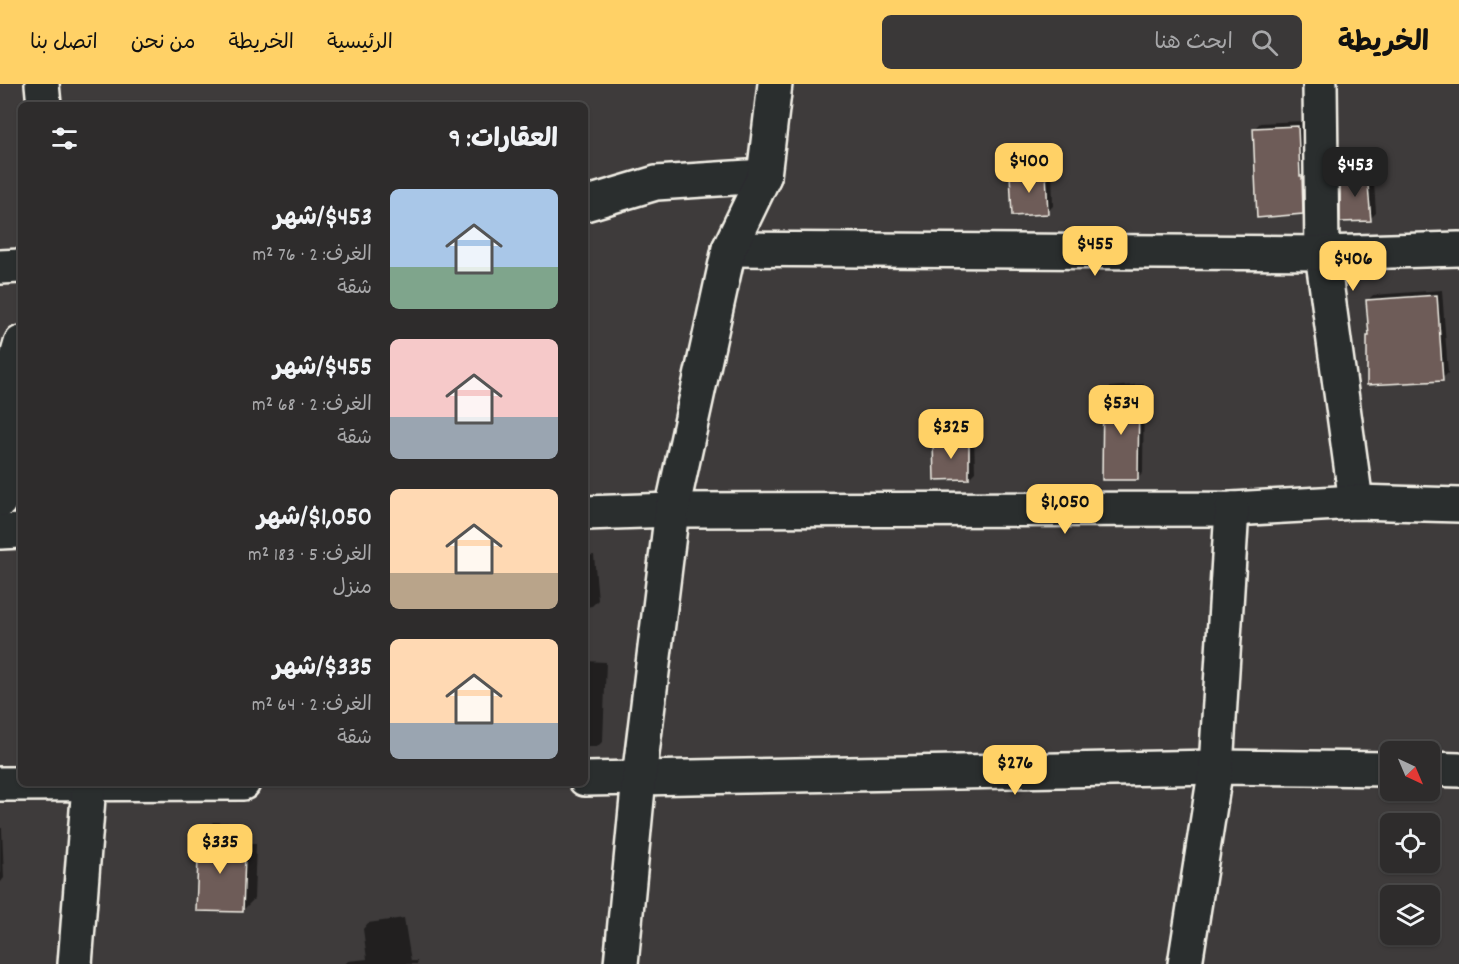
<!DOCTYPE html>
<html lang="ar">
<head>
<meta charset="utf-8">
<style>
  body { margin:0; font-family:Dekko,"Playpen Sans Arabic",sans-serif; background:#3a3838; color:#f1f3f6; direction:rtl; height:100vh; display:flex; flex-direction:column; font-size:22px; white-space:nowrap }
  * { box-sizing:border-box; margin:0 }
  p { font-size:20px; color:#a7a7a9 }
  .icon { flex:none; width:33px; height:33px; fill:none; stroke:currentColor; stroke-width:2; stroke-linecap:round; stroke-linejoin:round }
  .map { position:relative; flex:1; overflow:hidden; direction:ltr }
  .panel { position:absolute; left:18px; top:18px; width:570px; height:684px; display:flex; flex-direction:column; background:#2e2c2c; border-radius:9px; box-shadow:0 2px 4px #0004,0 0 0 2px #494848; direction:rtl }
  .panel>* { flex:none }
  .needle { width:39px; rotate:136deg }
  .tools { position:absolute; left:1380px; top:657px; display:grid; gap:12px }
  .tools a { display:grid; place-items:center; width:60px; height:60px; border-radius:9px; background:#2e2c2c; box-shadow:0 2px 4px #0004,0 0 0 2px #494848; font-size:30px }
  .price { position:absolute; translate:-50% -51px; padding:0 14px; border-radius:12px; background:#ffd166; color:#111; font-size:20px; line-height:39px; filter:drop-shadow(0 2px 3px #0008) }
  .price::after { content:''; position:absolute; left:50%; top:36px; width:18px; height:14px; margin-left:-9px; background:inherit; clip-path:polygon(0 0,100% 0,50% 100%) }
  .price.active { background:#222; color:#fff }
  ul { padding:0; list-style:none }
  li { display:flex; align-items:center; gap:18px; height:150px; padding:0 30px }
  li span { display:grid; place-items:center; flex:none; width:168px; height:120px; border-radius:9px; color:#555 }
  li>.icon { margin-inline-start:auto }
  span .icon { width:72px; height:72px; fill:#fffc; stroke-width:1 }
  li b { font-size:26px }
  h2 { display:flex; justify-content:space-between; align-items:center; height:72px; padding:0 30px; font-size:26px }
  header { display:flex; align-items:center; gap:36px; box-sizing:border-box; height:84px; padding:0 30px; background:#ffd166; color:#111 }
  header strong { font-size:28px }
  nav { display:flex; gap:33px; margin-inline-start:auto; font-size:21px }
  .search { width:420px; height:54px; background:#3a3838; display:flex; align-items:center; gap:15px; box-sizing:border-box; padding:0 21px; border-radius:9px; color:#a7a7a9; font-size:22px }
  .map>svg:first-child { display:block }
  .shadow { fill:#0007 }
  .building { fill:#6e5b58; stroke:#f4f1e8; stroke-width:1.5 }
  .lines { fill:none; stroke-linecap:round; stroke-linejoin:round }
  .minor-casing { stroke:#f4f1e8; stroke-width:38 }
  .tertiary-casing { stroke:#f4f1e8; stroke-width:38 }
  .minor { stroke:#2a2d2e; stroke-width:33 }
  .tertiary { stroke:#2a2d2e; stroke-width:33 }
</style>
</head>
<body>
<header>
<strong>الخريطة</strong>
<div class="search"><svg class="icon" aria-label="search" viewBox="0 0 24 24"><circle cx="10" cy="10" r="6"/><path d="M15 15l6 6"/></svg>ابحث هنا</div>
<nav><a>الرئيسية</a><a>الخريطة</a><a>من نحن</a><a>اتصل بنا</a></nav>
</header>
<div class="map">
<svg width="1459" height="880" viewBox="0 0 1459 880">
  <rect width="100%" height="100%" fill="#3e3b3b"/>
  <filter id="ink" filterUnits="userSpaceOnUse"><feTurbulence type="fractalNoise" baseFrequency=".0167" numOctaves="2"/><feDisplacementMap in="SourceGraphic" scale="12" xChannelSelector="R" yChannelSelector="G"/><feConvolveMatrix kernelMatrix="1 2 1 2 8 2 1 2 1" color-interpolation-filters="sRGB"/></filter>
  <g filter="url(#ink)">
    <g class="shadow">
      <path d="M1303 37 1308 123 1302 129 1254 45 1260 39Z"/>
      <path d="M1052 83 1053 122 1047 128 1012 91 1017 85Z"/>
      <path d="M1373 84 1376 129 1370 135 1341 91 1347 85Z"/>
      <path d="M1442 206 1448 289 1442 295 1371 251 1367 217 1373 211Z"/>
      <path d="M1144 300 1143 389 1137 395 1104 309 1110 303Z"/>
      <path d="M941 351H974L975 388 969 394 935 357Z"/>
      <path d="M594 471 598 516 592 522 585 523V472Z"/>
      <path d="M585 577 606 578 603 657 597 663H585Z"/>
      <path d="M213 738 245 739 244 759H256L254 815 242 827 201 750Z"/>
      <path d="M0 744H2L4 794 0 799Z"/>
      <path d="M404 834 411 877H417L418 880H345L348 877 367 875 363 845 368 839Z"/>
    </g>
    <g class="building">
      <path d="M1298 42 1300 92H1302L1303 130 1257 134 1253 44Z"/>
      <path d="M1046 88 1048 130 1012 132 1010 90Z"/>
      <path d="M1367 89 1371 137 1340 138V91Z"/>
      <path d="M1437 211 1443 297 1367 301V252H1369L1366 216Z"/>
      <path d="M1139 306 1138 396H1102L1103 309Z"/>
      <path d="M969 356V395L934 396 933 357Z"/>
      <path d="M199 749 234 751 232 770 245 771 243 828 196 827Z"/>
    </g>
    <g class="lines">
      <g class="minor-casing">
        <g id="minor">
          <path d="M42 0 44 21"/>
          <path d="M1320 0 1322 169 1356 418"/>
          <path d="M585 120 656 99 764 92"/>
          <path d="M729 165 1322 169 1459 165"/>
          <path d="M0 183 21 182"/>
          <path d="M0 417 6 363V312L21 259"/>
          <path d="M585 429 672 426 1232 425 1356 418 1459 421"/>
          <path d="M0 448 21 447"/>
          <path d="M1430 685 1459 686"/>
          <path d="M585 695 1216 683 1390 685"/>
          <path d="M0 700 243 699"/>
          <path d="M75 880 89 701"/>
          <path d="M1185 880 1216 683 1232 425"/>
        </g>
      </g>
      <g class="tertiary-casing">
        <path id="tertiary" d="M621 880 639 694 672 426 729 165 764 92 775 0"/>
      </g>
      <use href="#minor" class="minor"/>
      <use href="#tertiary" class="tertiary"/>
    </g>
  </g>
</svg>
<div class="tools">
<a><svg class="needle" viewBox="-14 -14 28 28"><path d="M0-13l5 13h-10z" fill="#e53935"/><path d="M0 13l5-13h-10z" fill="#a7a7a9"/></svg></a>
<a><svg class="icon" aria-label="locate" viewBox="0 0 24 24"><circle cx="12" cy="12" r="6"/><path d="M12 2v4M12 18v4M2 12h4M18 12h4"/></svg></a>
<a><svg class="icon" aria-label="layers" viewBox="0 0 24 24"><path d="M12 4l9 5-9 5-9-5zM3 14l9 5 9-5"/></svg></a>
</div>
<b class="price" style="left:1029px;top:110px">$400</b>
<b class="price active" style="left:1355px;top:114px">$453</b>
<b class="price" style="left:1095px;top:193px">$455</b>
<b class="price" style="left:1353px;top:208px">$406</b>
<b class="price" style="left:1121px;top:352px">$534</b>
<b class="price" style="left:951px;top:376px">$325</b>
<b class="price" style="left:1065px;top:451px">$1,050</b>
<b class="price" style="left:1015px;top:712px">$276</b>
<b class="price" style="left:220px;top:791px">$335</b>
<section class="panel">
<h2>العقارات: 9<svg class="icon" aria-label="filters" viewBox="0 0 24 24"><path d="M4 7h16M4 17h16"/><circle cx="9" cy="7" r="2"/><circle cx="15" cy="17" r="2"/></svg></h2>
<ul>
<li><span style="background:linear-gradient(#a9c7e8 65%,#7fa58c 0)"><svg class="icon" aria-label="home" viewBox="0 0 24 24"><path d="M3 11l9-7 9 7M6 9v11h12V9"/></svg></span><div><b>$453/شهر</b><p>الغرف: 2 · 76 m²</p><p>شقة</p></div></li>
<li><span style="background:linear-gradient(#f6c9c9 65%,#9aa5b1 0)"><svg class="icon" aria-label="home" viewBox="0 0 24 24"><path d="M3 11l9-7 9 7M6 9v11h12V9"/></svg></span><div><b>$455/شهر</b><p>الغرف: 2 · 68 m²</p><p>شقة</p></div></li>
<li><span style="background:linear-gradient(#ffd9b3 70%,#b9a48a 0)"><svg class="icon" aria-label="home" viewBox="0 0 24 24"><path d="M3 11l9-7 9 7M6 9v11h12V9"/></svg></span><div><b>$1,050/شهر</b><p>الغرف: 5 · 183 m²</p><p>منزل</p></div></li>
<li><span style="background:linear-gradient(#ffd9b3 70%,#9aa5b1 0)"><svg class="icon" aria-label="home" viewBox="0 0 24 24"><path d="M3 11l9-7 9 7M6 9v11h12V9"/></svg></span><div><b>$335/شهر</b><p>الغرف: 2 · 64 m²</p><p>شقة</p></div></li>
</ul>
</section>
</div>
</body>
</html>
